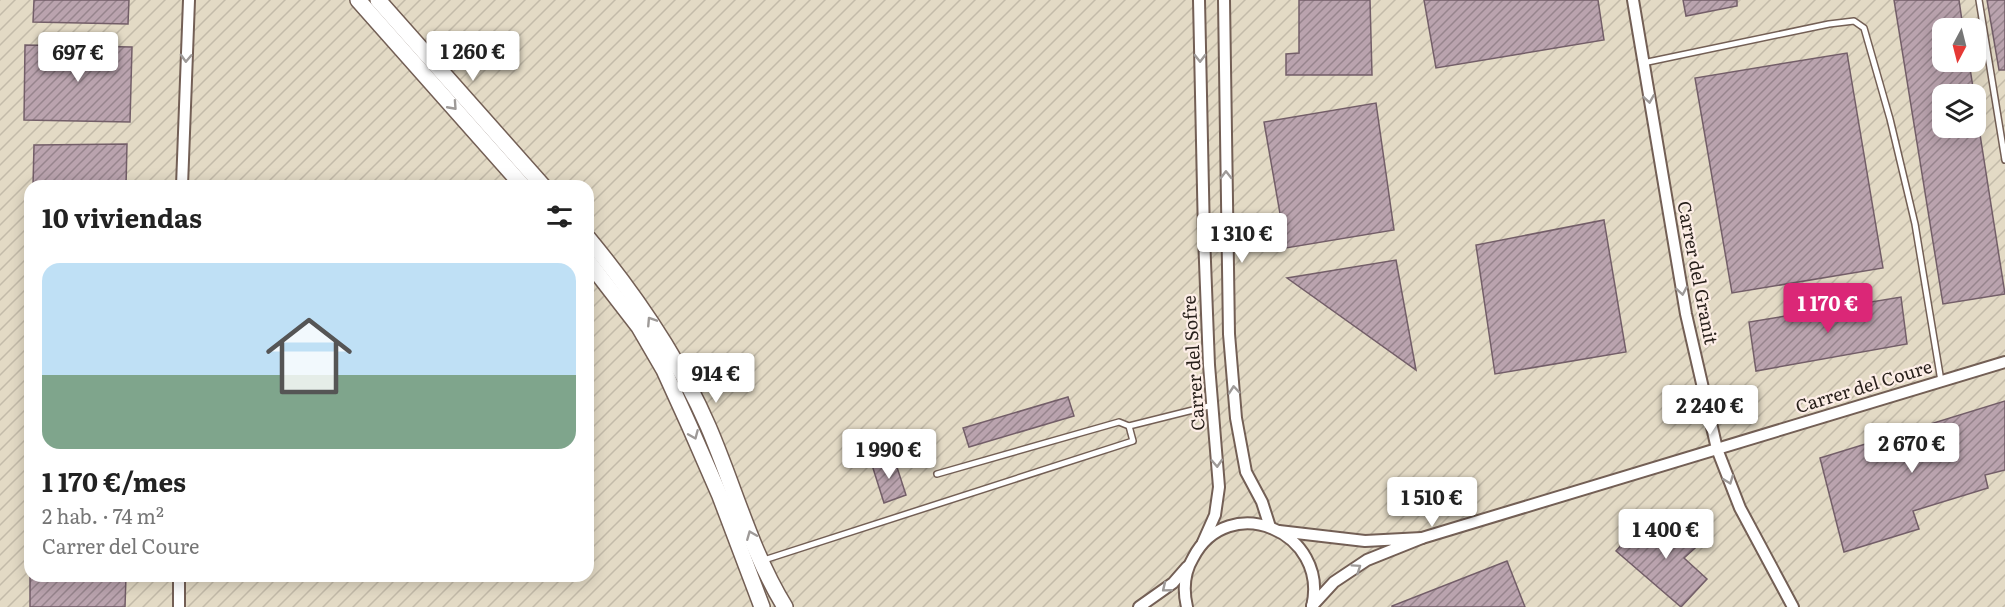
<!DOCTYPE html>
<html lang="es">
<head>
<meta charset="utf-8">
<style>
  body { margin:0; font-family:Literata,serif; background:#f2f2f2; color:#222; height:100vh; display:flex; flex-direction:column; font-size:22px; white-space:nowrap }
  * { box-sizing:border-box; margin:0 }
  p { font-size:20px; color:#767676 }
  .icon { flex:none; width:33px; height:33px; fill:none; stroke:currentColor; stroke-width:2; stroke-linecap:round; stroke-linejoin:round }
  .map { position:relative; flex:1; overflow:hidden }
  .sheet { position:absolute; left:24px; top:180px; width:570px; height:402px; display:flex; flex-direction:column; background:#fff; border-radius:18px; box-shadow:0 3px 15px #0003 }
  .sheet>* { flex:none }
  .needle { width:39px; rotate:187deg }
  .fabs { position:absolute; left:1932px; top:18px; display:grid; gap:12px }
  .fabs a { display:grid; place-items:center; width:54px; height:54px; border-radius:12px; background:#fff; box-shadow:0 3px 15px #0003; font-size:30px }
  .price { position:absolute; translate:-50% -51px; padding:0 14px; border-radius:6px; background:#fff; color:#222; font-size:20px; line-height:39px; filter:drop-shadow(0 2px 3px #0008) }
  .price::after { content:''; position:absolute; left:50%; top:36px; width:18px; height:14px; margin-left:-9px; background:inherit; clip-path:polygon(0 0,100% 0,50% 100%) }
  .price.current { background:#db2777; color:#fff }
  ul { padding:0; list-style:none }
  li { display:grid; align-content:center; gap:12px; height:318px; padding:0 18px }
  li span { display:grid; place-items:center; height:186px; border-radius:18px; color:#555 }
  li>.icon { margin-inline-start:auto }
  span .icon { width:108px; height:108px; fill:#fffc; stroke-width:1 }
  li b { font-size:26px }
  h2 { display:flex; justify-content:space-between; align-items:center; height:72px; padding:0 18px; font-size:26px }
  .map>svg:first-child { display:block }
  .industrial { fill:url(#industrial-furrows); fill-rule:evenodd }
  .building { fill:url(#building-hatch); stroke:#735e68; stroke-width:1.5 }
  .lines { fill:none; stroke-linecap:round; stroke-linejoin:round }
  .service-casing { stroke:#735f55; stroke-width:8 }
  .minor-casing { stroke:#735f55; stroke-width:14 }
  .secondary-casing { stroke:#735f55; stroke-width:18 }
  .service { stroke:#fff; stroke-width:5 }
  .minor { stroke:#fff; stroke-width:10 }
  .secondary { stroke:#fff; stroke-width:15 }
  .oneway { stroke:#9e9a98 }
  .labels { text-anchor:middle; stroke-width:4.5; stroke-linejoin:round; paint-order:stroke }
  .street-label { font-size:18px; fill:#271f1a; stroke:#fdeee7 }
</style>
</head>
<body>
<div class="map">
<svg width="2005" height="607" viewBox="0 0 2005 607">
  <defs>
    <pattern id="industrial-furrows" width="10" height="10" patternUnits="userSpaceOnUse" patternTransform="scale(1.5)"><rect width="10" height="10" fill="#e3dac5"/><path d="M-1 1l2-2M0 10L10 0M9 11l2-2" fill="none" stroke="#c3bba9"/></pattern>
    <pattern id="building-hatch" width="6" height="6" patternUnits="userSpaceOnUse" patternTransform="scale(1.5)"><rect width="6" height="6" fill="#baa3ae"/><path d="M-1 1l2-2M0 6l6-6M5 7l2-2" fill="none" stroke="#97848d"/></pattern>
  </defs>
  <rect width="100%" height="100%" fill="#f6dfd2"/>
  <path class="industrial" d="M0 0H2005V607H0ZM1942 28H1976V62H1942ZM1942 94H1976V128H1942ZM30 186H588V576H30Z"/>
  <g class="building">
    <path d="M34 0H129L128 24 33 22Z"/>
    <path d="M1299 0H1370L1372 75H1286V54L1299 53Z"/>
    <path d="M1424 0H1598L1604 40 1436 68Z"/>
    <path d="M1683 0H1737V6L1686 16Z"/>
    <path d="M1894 0H1959L1963 28H1942V62H1969L1974 94H1942V128H1979L2005 294 1943 304Z"/>
    <path d="M1987 0H2005V70H1999Z"/>
    <path d="M25 45 132 47 130 122 24 120Z"/>
    <path d="M1847 53 1883 268 1732 293 1695 78Z"/>
    <path d="M1376 103 1394 230 1286 248 1264 122Z"/>
    <path d="M127 144 126 186H33L34 145Z"/>
    <path d="M1604 220 1626 352 1495 374 1476 245Z"/>
    <path d="M1396 260 1416 370 1287 278Z"/>
    <path d="M1901 297 1907 344 1756 371 1749 322Z"/>
    <path d="M1068 397 1074 416 969 447 963 428Z"/>
    <path d="M2005 401V470L1985 475 1988 488 1913 511 1919 529 1844 552 1820 458Z"/>
    <path d="M894 458 906 495 884 503 872 465Z"/>
    <path d="M1686 521 1704 540 1684 558 1707 579 1681 607 1616 551 1642 522 1664 541Z"/>
    <path d="M1507 561 1525 607H1392V606Z"/>
    <path d="M30 576H126L125 607H30Z"/>
  </g>
  <g class="lines">
    <g class="service-casing">
      <g id="service">
        <path d="M1979 0 2005 160"/>
        <path d="M1643 63 1829 24 1854 21 1864 28 1890 119 1915 224 1941 381"/>
        <path d="M937 474 1119 422 1129 426 1213 405"/>
        <path d="M764 560 1133 441 1129 426"/>
      </g>
    </g>
    <g class="minor-casing">
      <g id="minor">
        <path d="M1199 0 1204 236 1209 365 1219 487 1215 515 1203 542"/>
        <path d="M1224 0 1229 334 1236 418 1246 472 1262 502 1270 527"/>
        <path d="M1633 0 1686 314 1717 449 1740 508 1793 607"/>
        <path d="M182 186 189 0"/>
        <path d="M1279 531 1365 541 1422 538 1367 560 1334 582 1312 606"/>
        <path d="M1422 538 2005 362"/>
        <path d="M179 607V576"/>
        <path d="M1139 607 1173 583 1187 567"/>
        <path d="M1187 607C1183 590 1184 573 1193 558 1228 490 1330 531 1312 607"/>
      </g>
    </g>
    <g class="secondary-casing">
      <g id="secondary">
        <path d="M358 0 523 186"/>
        <path d="M378 0 543 186"/>
        <path d="M588 238C636 296 678 357 708 426 734 486 751 552 785 607"/>
        <path d="M588 261 639 327 664 370 689 425 720 496 762 607"/>
      </g>
    </g>
    <use href="#service" class="service"/>
    <use href="#minor" class="minor"/>
    <use href="#secondary" class="secondary"/>
  </g>
  <defs><path id="oneway-chevron" d="M-2-3.5L2.5 0L-2 3.5" fill="none" stroke-width="1.6" stroke-linecap="round" stroke-linejoin="round" transform="scale(1.5)"/></defs>
  <g class="oneway">
    <use href="#oneway-chevron" transform="translate(186 58) rotate(92)"/>
    <use href="#oneway-chevron" transform="translate(1200 58) rotate(89)"/>
    <use href="#oneway-chevron" transform="translate(1649 99) rotate(81)"/>
    <use href="#oneway-chevron" transform="translate(453 106) rotate(48)"/>
    <use href="#oneway-chevron" transform="translate(1226 175) rotate(-91)"/>
    <use href="#oneway-chevron" transform="translate(1682 291) rotate(80)"/>
    <use href="#oneway-chevron" transform="translate(651 321) rotate(-123)"/>
    <use href="#oneway-chevron" transform="translate(1234 390) rotate(-95)"/>
    <use href="#oneway-chevron" transform="translate(694 435) rotate(67)"/>
    <use href="#oneway-chevron" transform="translate(1217 463) rotate(87)"/>
    <use href="#oneway-chevron" transform="translate(1729 480) rotate(69)"/>
    <use href="#oneway-chevron" transform="translate(751 535) rotate(-112)"/>
    <use href="#oneway-chevron" transform="translate(1357 568) rotate(-34)"/>
    <use href="#oneway-chevron" transform="translate(1166 588) rotate(141)"/>
  </g>
  <g class="labels">
    <g class="street-label">
      <text transform="translate(1697 273) rotate(79)" y="6">Carrer del Granit</text>
      <text transform="translate(1194 363) rotate(-94)" y="6">Carrer del Sofre</text>
      <text transform="translate(1864 387) rotate(-17)" y="6">Carrer del Coure</text>
    </g>
  </g>
</svg>
<div class="fabs">
<a><svg class="needle" viewBox="-14 -14 28 28"><path d="M0-13l5 13h-10z" fill="#e53935"/><path d="M0 13l5-13h-10z" fill="#767676"/></svg></a>
<a><svg class="icon" aria-label="layers" viewBox="0 0 24 24"><path d="M12 4l9 5-9 5-9-5zM3 14l9 5 9-5"/></svg></a>
</div>
<b class="price" style="left:473px;top:82px">1 260 €</b>
<b class="price" style="left:78px;top:83px">697 €</b>
<b class="price" style="left:1242px;top:264px">1 310 €</b>
<b class="price current" style="left:1828px;top:334px">1 170 €</b>
<b class="price" style="left:716px;top:404px">914 €</b>
<b class="price" style="left:1710px;top:436px">2 240 €</b>
<b class="price" style="left:1912px;top:474px">2 670 €</b>
<b class="price" style="left:889px;top:480px">1 990 €</b>
<b class="price" style="left:1432px;top:528px">1 510 €</b>
<b class="price" style="left:1666px;top:560px">1 400 €</b>
<section class="sheet">
<h2>10 viviendas<svg class="icon" aria-label="filters" viewBox="0 0 24 24"><path d="M4 7h16M4 17h16"/><circle cx="9" cy="7" r="2"/><circle cx="15" cy="17" r="2"/></svg></h2>
<ul>
<li><span style="background:linear-gradient(#bfe0f5 60%,#7fa58c 0)"><svg class="icon" aria-label="home" viewBox="0 0 24 24"><path d="M3 11l9-7 9 7M6 9v11h12V9"/></svg></span><div><b>1 170 €/mes</b><p>2 hab. · 74 m²</p><p>Carrer del Coure</p></div></li>
</ul>
</section>
</div>
</body>
</html>
